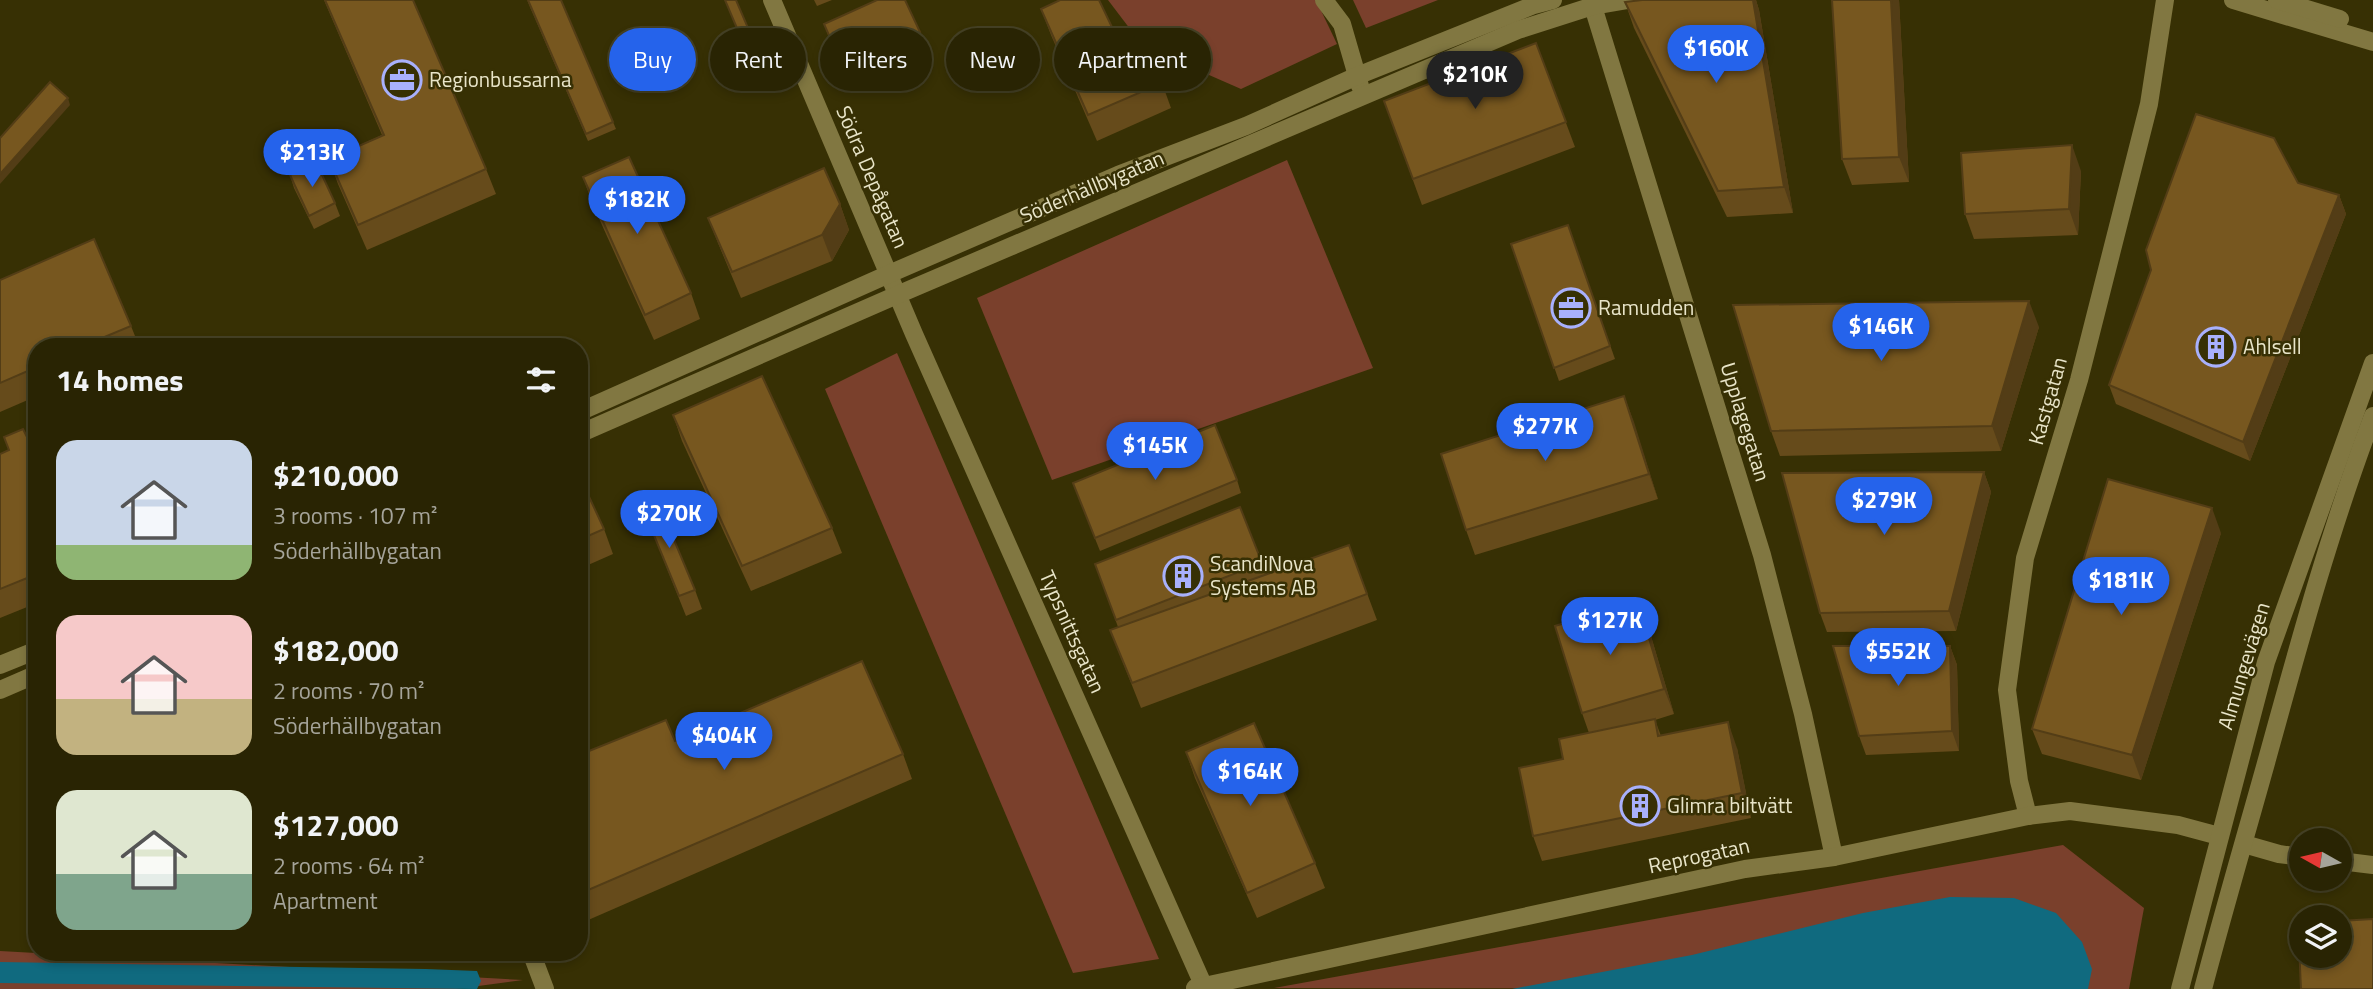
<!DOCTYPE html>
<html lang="en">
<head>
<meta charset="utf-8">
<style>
  body { margin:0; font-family:"Titillium Web",sans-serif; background:#312c0d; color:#f1f3f6; height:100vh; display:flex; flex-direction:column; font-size:26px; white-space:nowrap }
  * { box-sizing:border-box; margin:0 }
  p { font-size:23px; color:#a5a49a }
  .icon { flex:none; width:38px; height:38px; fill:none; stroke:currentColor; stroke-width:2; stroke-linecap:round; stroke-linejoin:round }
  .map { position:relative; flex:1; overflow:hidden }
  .sheet { position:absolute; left:28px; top:338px; width:560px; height:623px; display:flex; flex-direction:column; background:#292403; border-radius:28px; box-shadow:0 4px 10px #0003,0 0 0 2px #454125 }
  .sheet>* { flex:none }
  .banner { position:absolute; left:609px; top:28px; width:665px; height:63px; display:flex; gap:14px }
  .needle { width:46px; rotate:278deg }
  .tools { position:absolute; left:2289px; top:828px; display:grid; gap:14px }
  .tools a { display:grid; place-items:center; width:63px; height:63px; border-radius:50%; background:#292403; box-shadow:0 4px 10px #0003,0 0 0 2px #454125; font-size:35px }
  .price { position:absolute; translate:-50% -60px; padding:0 16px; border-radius:24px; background:#2563eb; color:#fff; font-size:23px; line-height:46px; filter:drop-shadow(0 2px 4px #0008) }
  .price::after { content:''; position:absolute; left:50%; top:42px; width:21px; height:16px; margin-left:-10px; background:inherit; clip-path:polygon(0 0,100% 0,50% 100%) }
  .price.on { background:#222; color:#fff }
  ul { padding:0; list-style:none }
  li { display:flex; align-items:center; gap:21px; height:175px; padding:0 28px }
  li span { display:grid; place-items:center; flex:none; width:196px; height:140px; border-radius:21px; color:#555 }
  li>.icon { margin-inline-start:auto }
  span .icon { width:84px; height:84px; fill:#fffc; stroke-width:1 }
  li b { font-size:30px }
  h2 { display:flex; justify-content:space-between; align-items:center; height:84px; padding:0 28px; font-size:30px }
  .tag { padding:0 24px; border-radius:32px; background:#292403; box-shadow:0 4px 10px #0003,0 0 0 2px #454125; font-size:24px; line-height:63px }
  .tag.on { background:#2563eb; color:#fff }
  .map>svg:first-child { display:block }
  .green { fill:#7a402c }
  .water { fill:#106a7f }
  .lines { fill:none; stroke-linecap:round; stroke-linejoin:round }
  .street { stroke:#817741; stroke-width:18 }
  .secondary { stroke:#817741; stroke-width:18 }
  .wall { fill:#664b1b }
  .shaded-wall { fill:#533d16 }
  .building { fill:#77571f; stroke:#533d16; stroke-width:2 }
  .labels { text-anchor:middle; stroke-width:5; stroke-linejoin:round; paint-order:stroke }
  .poi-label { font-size:21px; fill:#e9e5c9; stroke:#373004; text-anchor:start }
  .street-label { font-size:21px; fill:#e9e5c9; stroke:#373004 }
</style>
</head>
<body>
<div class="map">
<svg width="2373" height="989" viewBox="0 0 2373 989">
  <rect width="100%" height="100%" fill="#373004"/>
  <g class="green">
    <path d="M1108 0H1316L1337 44 1241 89 1143 46Z"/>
    <path d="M1353 0H1438L1366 28Z"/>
    <path d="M1287 160 1373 368 1052 480 977 298Z"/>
    <path d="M897 353 1159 959 1073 973 825 389Z"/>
    <path d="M2063 845 2144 908 2129 989 1274 988Z"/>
    <path d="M0 951 523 980 456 989H0Z"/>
  </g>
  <g class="water">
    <path d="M1950 897 2014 898 2056 913 2082 942 2092 969 2088 989H1512L1692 955 1863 913Z"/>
    <path d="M0 962 426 969 477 971 481 981 477 989 0 983Z"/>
  </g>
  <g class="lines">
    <g class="street">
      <path d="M772 0 914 334 1205 989"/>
      <path d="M1324 0 1342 24 1360 86"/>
      <path d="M1591 0 1762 555 1803 714 1834 857"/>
      <path d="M2233 0 2373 42"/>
      <path d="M2277 0 2340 19"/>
      <path d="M579 412 889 274 1118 175 1246 126 1357 76 1534 5 1553 0"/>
      <path d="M579 434 897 295 1518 30 1593 6 1628 0"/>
      <path d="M579 648 581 647"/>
      <path d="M0 665 37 650"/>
      <path d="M0 690 37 674"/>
      <path d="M2028 816 2019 781 2007 690 2025 558 2079 380 2149 104 2165 0"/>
      <path d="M2244 844 2279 854 2301 857"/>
      <path d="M2340 861 2373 865"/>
      <path d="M531 952 545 989"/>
      <path d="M1195 988 1745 869 1834 857 2028 816 2070 811 2178 825 2219 836"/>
    </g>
    <g class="secondary">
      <path d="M2180 989 2266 662 2373 363"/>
      <path d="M2203 989C2223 913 2245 838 2266 763 2298 647 2330 529 2373 416"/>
    </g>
  </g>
  <g class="wall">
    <path d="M324 0H413L486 169 496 194 367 250 338 184 329 159 382 135Z"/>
    <path d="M527 0 613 122 616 129 588 141Z"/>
    <path d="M725 0H736L754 42 744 46Z"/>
    <path d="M814 0H832L817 6Z"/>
    <path d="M1642 0H1756L1759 10 1793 213 1727 217 1634 28 1625 2Z"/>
    <path d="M1832 0H1899L1909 182 1852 185 1842 159Z"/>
    <path d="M1041 9 1120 44 1162 83 1171 108 1097 141 1051 35Z"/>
    <path d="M824 24 920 32 927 52 850 87 831 43Z"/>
    <path d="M1536 43 1575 147 1422 205 1384 101Z"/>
    <path d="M2081 171 2078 235 1974 239 1965 214Z"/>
    <path d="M290 175 335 203 340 216 314 229 294 188Z"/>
    <path d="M583 177 691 293 700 319 654 340 592 203Z"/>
    <path d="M2298 183 2339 195 2346 214 2250 461 2116 404 2109 385Z"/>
    <path d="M840 204 849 230 832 261 741 298 718 243 708 218Z"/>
    <path d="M1568 225 1615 359 1559 381 1511 244Z"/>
    <path d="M0 280 131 326 139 346H37V396L0 412Z"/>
    <path d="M2039 327 2001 451 1780 456 1771 431Z"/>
    <path d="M1624 396 1658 499 1475 555 1466 530Z"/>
    <path d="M673 415 832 528 842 553 751 591 682 441Z"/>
    <path d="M4 437 29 441 37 438V603L0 618V454L9 450Z"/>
    <path d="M1984 472 1991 492 1956 631 1827 632 1820 613Z"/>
    <path d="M579 475 604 529 613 554 579 569Z"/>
    <path d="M1237 480 1241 493 1100 551 1078 496Z"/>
    <path d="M1240 507 1267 574 1349 545 1377 620 1141 708 1110 630 1118 627 1095 564Z"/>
    <path d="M644 511 695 590 702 609 686 616Z"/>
    <path d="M2221 533 2141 780 2042 754 2032 729Z"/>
    <path d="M1638 601 1648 626 1674 714 1655 720 1661 736 1737 748 1751 818 1542 861 1533 836 1563 759 1589 733 1582 713Z"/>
    <path d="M579 610 584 624 579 625Z"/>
    <path d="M1950 646 1957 665 1959 751 1866 755 1859 736Z"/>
    <path d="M675 741 903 754 912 779 579 924V755Z"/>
    <path d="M1186 752 1315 863 1325 888 1257 918 1195 778Z"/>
  </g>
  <g class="shaded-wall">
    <path d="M1753 0H1756L1759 10 1793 213 1784 187Z"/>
    <path d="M1891 0H1899L1909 182 1899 157Z"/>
    <path d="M68 98 70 105 0 184V174Z"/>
    <path d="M2072 145 2081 171 2078 235 2069 209Z"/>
    <path d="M2339 195 2346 214 2250 461 2243 442Z"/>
    <path d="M840 204 849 230 832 261 822 235Z"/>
    <path d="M2029 301 2039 327 2001 451 1992 426Z"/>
    <path d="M1624 396 1634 422 1658 499 1649 474Z"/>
    <path d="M1984 472 1991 492 1956 631 1949 611Z"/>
    <path d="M2212 508 2221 533 2141 780 2132 755Z"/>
    <path d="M1638 601 1648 626 1674 714 1664 689Z"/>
    <path d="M1950 646 1957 665 1959 751 1952 731Z"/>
    <path d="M1728 722 1737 748 1751 818 1742 793Z"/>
  </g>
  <g class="building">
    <path d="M325 0H413L486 169 358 225 329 159 384 135Z"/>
    <path d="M528 0H561L613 122 586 134Z"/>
    <path d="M725 0H736L751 35 742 40Z"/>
    <path d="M877 0H905L920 32 843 67 824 24Z"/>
    <path d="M1060 0H1099L1120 44 1140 36 1162 83 1088 115 1041 9Z"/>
    <path d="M1642 0H1753L1784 187 1718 191 1625 2Z"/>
    <path d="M1832 0H1891L1899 157 1842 159Z"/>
    <path d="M1536 43 1566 122 1413 179 1384 101Z"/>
    <path d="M50 82 68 98 0 174V138Z"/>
    <path d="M2196 114 2274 138 2298 183 2339 195 2243 442 2109 385 2151 270 2146 250Z"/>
    <path d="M2072 145 2069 209 1965 214 1961 153Z"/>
    <path d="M629 157 691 293 645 315 583 177Z"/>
    <path d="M316 162 335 203 309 216 290 175Z"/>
    <path d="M824 168 840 204 822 235 732 272 708 218Z"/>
    <path d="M1568 225 1610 346 1554 368 1511 244Z"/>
    <path d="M94 239 131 326 83 346H37V367L0 383V280Z"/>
    <path d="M2029 301 1992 426 1771 431 1733 305Z"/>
    <path d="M762 376 832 528 742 566 673 415Z"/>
    <path d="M1624 396 1649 474 1466 530 1441 454Z"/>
    <path d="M1215 425 1237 480 1095 538 1073 483Z"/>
    <path d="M23 429 29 441 37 438V574L0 589V454L9 450 4 437Z"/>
    <path d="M1984 472 1949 611 1820 613 1782 473Z"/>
    <path d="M579 475 604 529 579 540Z"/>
    <path d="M2108 479 2212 508 2132 755 2032 729Z"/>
    <path d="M659 504 695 590 679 596 644 511Z"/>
    <path d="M1240 507 1262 563 1116 620 1095 564Z"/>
    <path d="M1349 545 1367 594 1132 683 1110 630Z"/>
    <path d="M1638 601 1664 689 1582 713 1555 626Z"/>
    <path d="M1833 646H1950L1952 731 1859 736Z"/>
    <path d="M862 661 903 754 579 894V755L666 720 675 741Z"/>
    <path d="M1655 719 1658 736 1728 722 1742 793 1533 836 1519 768 1563 759 1559 739Z"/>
    <path d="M1254 723 1315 863 1247 893 1186 752Z"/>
    <path d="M2373 919V989H2301L2298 923H2301V956H2340V921Z"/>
  </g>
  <defs>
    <g id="office-ring" transform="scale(2.0125)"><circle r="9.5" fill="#373004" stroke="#a8b0fc" stroke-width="1.5"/><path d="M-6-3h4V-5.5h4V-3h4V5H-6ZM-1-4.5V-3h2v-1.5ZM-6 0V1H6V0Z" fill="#a8b0fc"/></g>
    <g id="building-ring" transform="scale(2.0125)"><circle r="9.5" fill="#373004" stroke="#a8b0fc" stroke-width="1.5"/><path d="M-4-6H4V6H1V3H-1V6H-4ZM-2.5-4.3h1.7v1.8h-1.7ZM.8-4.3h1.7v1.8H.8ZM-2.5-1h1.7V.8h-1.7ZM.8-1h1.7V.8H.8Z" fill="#a8b0fc"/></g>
  </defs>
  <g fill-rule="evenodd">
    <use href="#office-ring" x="402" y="80"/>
    <use href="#office-ring" x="1571" y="308"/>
    <use href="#building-ring" x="2216" y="347"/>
    <use href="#building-ring" x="1183" y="576"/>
    <use href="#building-ring" x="1640" y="806"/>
  </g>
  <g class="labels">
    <g class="poi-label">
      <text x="429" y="87">Regionbussarna</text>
      <text x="1598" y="315">Ramudden</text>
      <text x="2243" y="354">Ahlsell</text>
      <text x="1210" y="571">ScandiNova<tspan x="1210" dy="24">Systems AB</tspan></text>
      <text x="1667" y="813">Glimra biltvätt</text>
    </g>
    <g class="street-label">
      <text transform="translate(872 177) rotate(67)" y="7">Södra Depågatan</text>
      <text transform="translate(1092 187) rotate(-23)" y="7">Söderhällbygatan</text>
      <text transform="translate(2048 401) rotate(-74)" y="7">Kastgatan</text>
      <text transform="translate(1745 422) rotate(73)" y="7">Upplagegatan</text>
      <text transform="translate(1072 632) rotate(66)" y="7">Typsnittsgatan</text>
      <text transform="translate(2244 666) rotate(-73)" y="7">Almungevägen</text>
      <text transform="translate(1699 856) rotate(-12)" y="7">Reprogatan</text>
    </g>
  </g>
</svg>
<div class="tools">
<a><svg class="needle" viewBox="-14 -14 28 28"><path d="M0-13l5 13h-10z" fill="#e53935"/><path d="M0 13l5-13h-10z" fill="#a5a49a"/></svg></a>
<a><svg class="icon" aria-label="layers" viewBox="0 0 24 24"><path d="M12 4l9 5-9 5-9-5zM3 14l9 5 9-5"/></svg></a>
</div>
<b class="price" style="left:1716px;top:85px">$160K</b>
<b class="price on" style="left:1475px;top:111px">$210K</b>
<b class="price" style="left:312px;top:189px">$213K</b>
<b class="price" style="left:637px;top:236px">$182K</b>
<b class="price" style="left:1881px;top:363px">$146K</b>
<b class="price" style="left:1545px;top:463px">$277K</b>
<b class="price" style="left:1155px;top:482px">$145K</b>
<b class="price" style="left:1884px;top:537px">$279K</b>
<b class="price" style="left:669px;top:550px">$270K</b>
<b class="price" style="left:2121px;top:617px">$181K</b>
<b class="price" style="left:1610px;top:657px">$127K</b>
<b class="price" style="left:1898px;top:688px">$552K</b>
<b class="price" style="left:724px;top:772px">$404K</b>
<b class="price" style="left:1250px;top:808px">$164K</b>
<div class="banner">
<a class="tag on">Buy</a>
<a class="tag">Rent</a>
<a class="tag">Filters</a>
<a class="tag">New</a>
<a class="tag">Apartment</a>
</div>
<section class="sheet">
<h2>14 homes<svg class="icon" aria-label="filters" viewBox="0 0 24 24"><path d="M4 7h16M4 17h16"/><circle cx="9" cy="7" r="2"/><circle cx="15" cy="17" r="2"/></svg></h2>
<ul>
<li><span style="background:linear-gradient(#c9d6e8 75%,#8fb573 0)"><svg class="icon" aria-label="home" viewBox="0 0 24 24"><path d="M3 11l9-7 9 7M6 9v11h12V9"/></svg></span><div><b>$210,000</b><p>3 rooms · 107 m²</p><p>Söderhällbygatan</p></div></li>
<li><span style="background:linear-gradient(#f6c9c9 60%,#c2b280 0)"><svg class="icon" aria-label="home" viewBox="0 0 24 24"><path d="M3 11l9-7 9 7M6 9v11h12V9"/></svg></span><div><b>$182,000</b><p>2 rooms · 70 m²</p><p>Söderhällbygatan</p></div></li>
<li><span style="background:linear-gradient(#dfe7d0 60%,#7fa58c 0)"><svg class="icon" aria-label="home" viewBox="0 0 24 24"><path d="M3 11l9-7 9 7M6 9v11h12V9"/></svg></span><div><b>$127,000</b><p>2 rooms · 64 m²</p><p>Apartment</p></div></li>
</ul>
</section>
</div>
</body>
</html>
